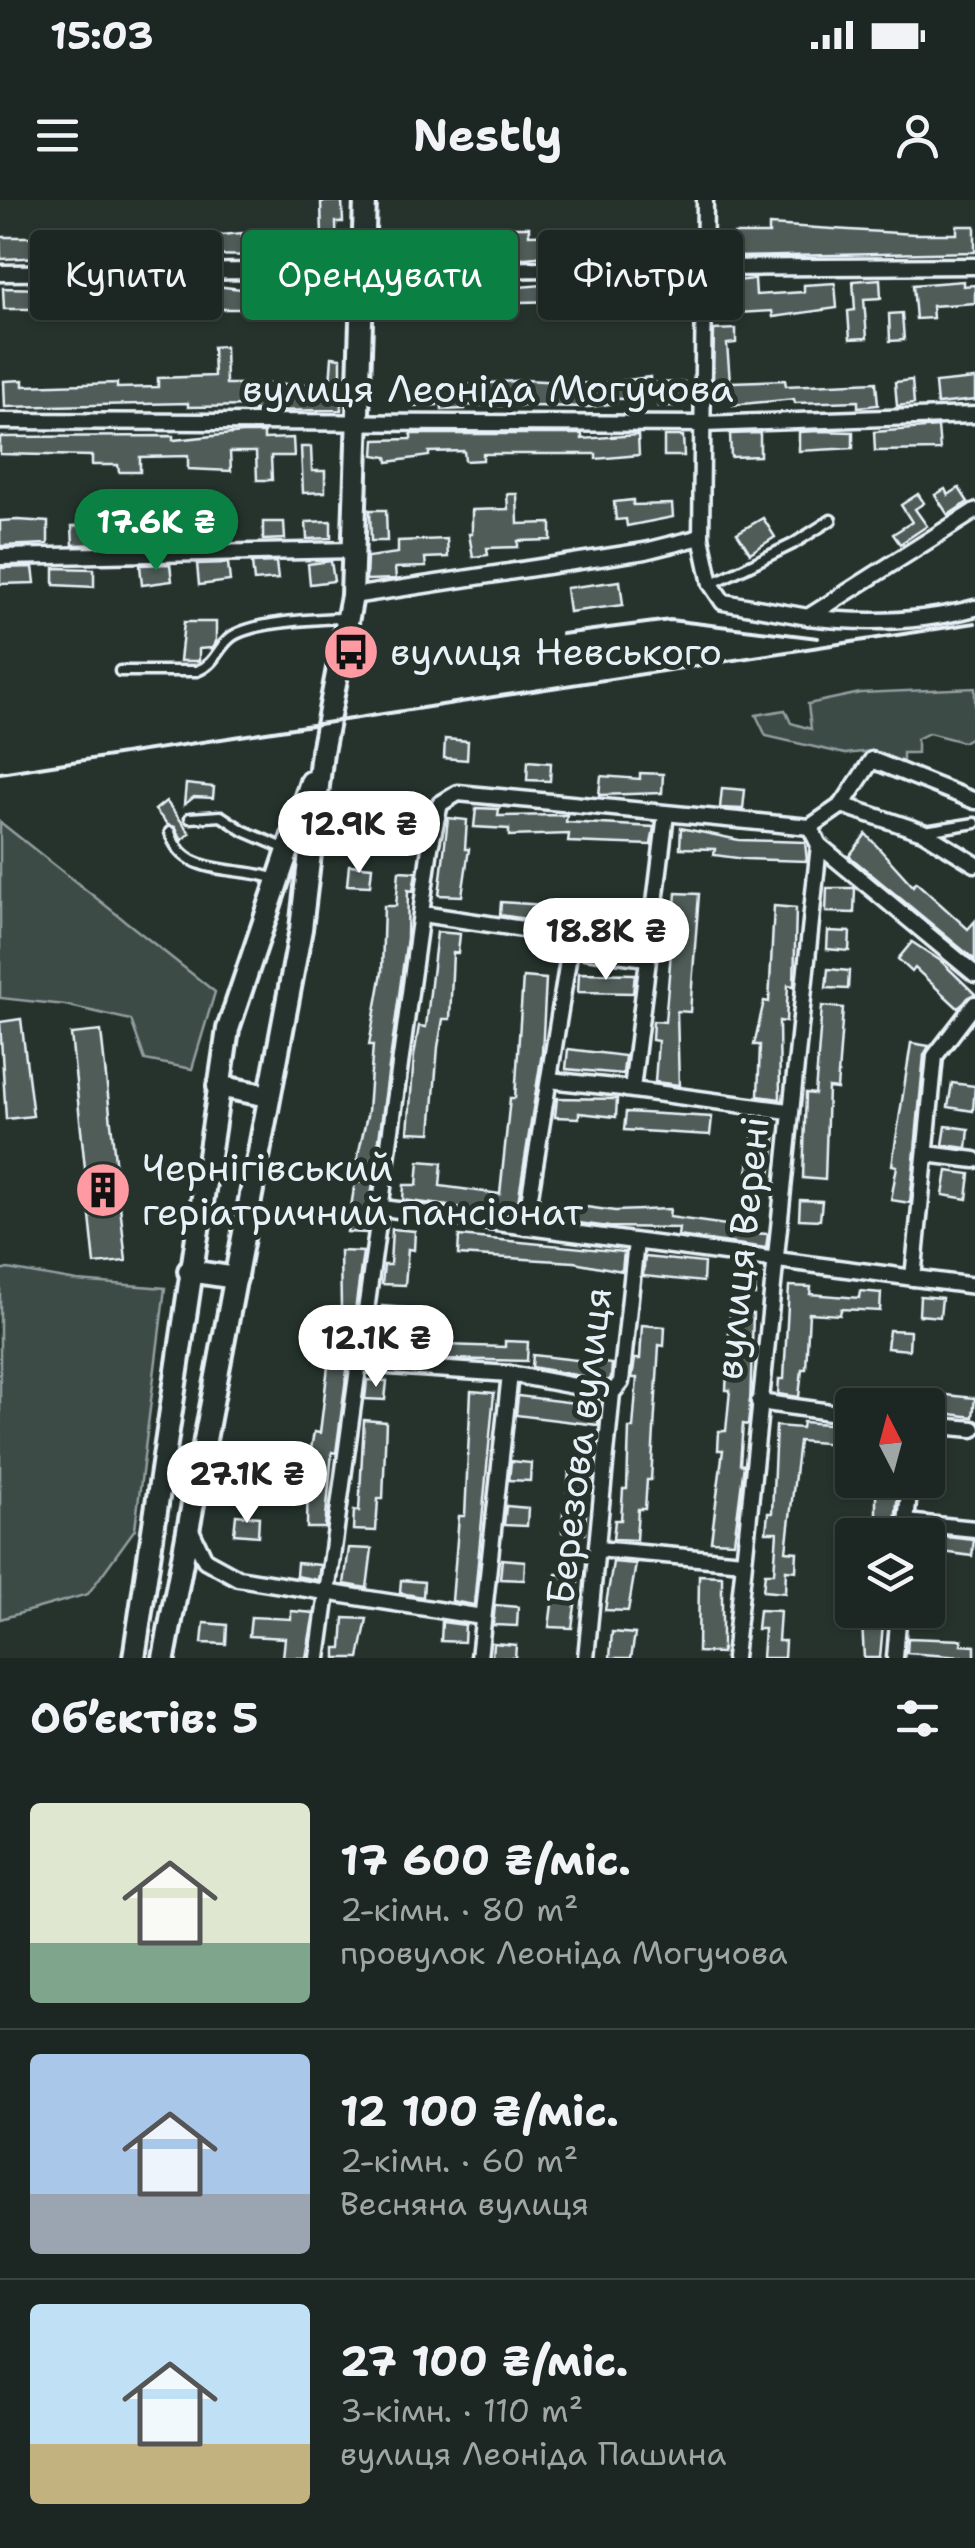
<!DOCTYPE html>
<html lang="uk">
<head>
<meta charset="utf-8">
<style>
  body { margin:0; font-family:"Shantell Sans",sans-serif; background:#29322f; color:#f1f3f6; height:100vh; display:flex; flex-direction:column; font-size:38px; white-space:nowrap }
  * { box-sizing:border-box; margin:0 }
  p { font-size:32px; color:#a0a5a5 }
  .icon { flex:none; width:55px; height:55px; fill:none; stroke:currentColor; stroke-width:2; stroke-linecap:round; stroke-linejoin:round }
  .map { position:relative; height:1458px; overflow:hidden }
  .side { display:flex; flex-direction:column; background:#1c2622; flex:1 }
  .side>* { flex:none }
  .guide { position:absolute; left:30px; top:30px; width:915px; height:90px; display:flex; gap:20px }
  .needle { width:65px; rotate:354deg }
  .fabs { position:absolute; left:835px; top:1188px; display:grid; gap:20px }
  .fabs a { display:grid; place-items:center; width:110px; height:110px; border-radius:10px; background:#1c2622; box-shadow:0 2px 8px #0004,0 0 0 2px #3a4340; font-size:50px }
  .price { position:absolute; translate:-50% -85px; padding:0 22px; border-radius:35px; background:#fff; color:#222; font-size:32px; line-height:65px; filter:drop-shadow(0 2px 5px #0008) }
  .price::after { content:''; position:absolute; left:50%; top:60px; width:30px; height:22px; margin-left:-15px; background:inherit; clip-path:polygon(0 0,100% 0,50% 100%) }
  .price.on { background:#0b8043; color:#fff }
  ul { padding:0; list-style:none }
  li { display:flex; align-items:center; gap:30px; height:250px; padding:0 30px }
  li+li { border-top:2px solid #3a4340 }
  li span { display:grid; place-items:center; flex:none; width:280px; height:200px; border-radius:10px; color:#555 }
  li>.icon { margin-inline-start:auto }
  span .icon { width:120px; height:120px; fill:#fffc; stroke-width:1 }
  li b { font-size:42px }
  h2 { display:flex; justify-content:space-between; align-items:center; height:120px; padding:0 30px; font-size:42px }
  .chip { padding:0 35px; border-radius:10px; background:#1c2622; box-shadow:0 2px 8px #0004,0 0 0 2px #3a4340; font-size:35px; line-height:90px }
  .chip.on { background:#0b8043; color:#fff }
  .status { display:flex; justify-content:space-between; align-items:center; height:70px; padding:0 50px; background:#1c2622; direction:ltr }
  .status svg { height:28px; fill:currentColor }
  header { display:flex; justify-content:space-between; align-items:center; height:130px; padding:0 30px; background:#1c2622; font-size:45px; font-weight:700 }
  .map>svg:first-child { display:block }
  .green { fill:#3e4b47; stroke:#939ea0; stroke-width:2.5 }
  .building { fill:#505c59; stroke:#e8f1f8; stroke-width:2.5 }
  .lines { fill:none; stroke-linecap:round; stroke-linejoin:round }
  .service-casing { stroke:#e8f1f8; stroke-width:15 }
  .minor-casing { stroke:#e8f1f8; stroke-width:21 }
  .secondary-casing { stroke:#e8f1f8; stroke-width:28 }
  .service { stroke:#26332d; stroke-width:8 }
  .minor { stroke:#26332d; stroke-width:14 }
  .secondary { stroke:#26332d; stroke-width:20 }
  .rail { stroke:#e8f1f8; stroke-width:4 }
  .labels { text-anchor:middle; stroke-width:10; stroke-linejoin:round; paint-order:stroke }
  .street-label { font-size:38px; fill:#e8f1f8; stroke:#26332d }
  .poi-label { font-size:38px; fill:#e8f1f8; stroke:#26332d; text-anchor:start }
</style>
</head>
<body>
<div class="status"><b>15:03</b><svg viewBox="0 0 49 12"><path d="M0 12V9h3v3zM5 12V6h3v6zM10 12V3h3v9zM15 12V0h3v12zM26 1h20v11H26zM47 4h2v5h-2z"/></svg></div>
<header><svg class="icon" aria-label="menu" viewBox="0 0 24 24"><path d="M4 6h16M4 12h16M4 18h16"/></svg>Nestly<svg class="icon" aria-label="person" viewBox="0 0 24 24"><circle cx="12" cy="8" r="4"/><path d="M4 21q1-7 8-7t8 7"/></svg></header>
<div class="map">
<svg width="975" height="1458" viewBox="0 0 975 1458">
  <rect width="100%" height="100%" fill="#26332d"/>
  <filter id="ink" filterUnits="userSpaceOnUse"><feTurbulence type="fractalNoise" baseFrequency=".01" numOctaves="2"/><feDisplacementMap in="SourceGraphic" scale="20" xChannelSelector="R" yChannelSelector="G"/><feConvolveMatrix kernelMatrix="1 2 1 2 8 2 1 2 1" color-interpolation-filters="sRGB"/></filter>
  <g filter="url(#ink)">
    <g class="green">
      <path d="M975 488V535L963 542 929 533 917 539V553H903V562L872 551 845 554 766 536 756 515 785 510 791 523 811 529 808 504 860 493Z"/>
      <path d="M0 622 215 792 192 869 145 860 131 820 65 805 0 798Z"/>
      <path d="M8 1069 77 1081 165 1088 135 1329 88 1394 0 1419V1071Z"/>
    </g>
    <g class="building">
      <path d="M342 1 343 22H336L337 57 122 54 1 59 0 37H66V33L86 32V38L178 33V39L242 33V37H315L322 35 321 2Z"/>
      <path d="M769 25 914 34H957V26H975V52L734 57V34H769Z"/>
      <path d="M508 27H529V35L683 32V53L585 52 526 58 436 54V59H419V40H444V34H508Z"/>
      <rect x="381" y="36" width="19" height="24"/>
      <path d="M755 79 756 95 804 92V85L835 83 837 108 773 117 772 111 738 113V105L714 106 715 83Z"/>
      <path d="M880 79 881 98 864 99 867 138 850 139 848 111 855 110 853 81Z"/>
      <path d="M505 80H519V87L595 81 686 82V105L666 106V99L519 102V109L462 113V120H443V108L378 111 377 87 505 84Z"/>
      <path d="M963 81V86L975 85V103L932 106 933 118 916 119 913 85Z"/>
      <path d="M207 85 241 89 337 86 338 109H4L3 88 87 90Z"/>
      <path d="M902 113 904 140 890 141 889 114Z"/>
      <path d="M736 129V143L727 144 730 181 713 182 714 130Z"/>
      <path d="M225 146 226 184H330L332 157 341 158V210L254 211V206L188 207V203L5 207 4 181 23 180V186L117 183V188L158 187V178L214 176 213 147Z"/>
      <path d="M650 177V183L684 182V206H658V198L616 199V203L590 207 465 205V209L442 210 441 196H468V185L525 180 598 184Z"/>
      <path d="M975 179V200L937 204 935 183Z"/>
      <path d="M785 180 786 186 876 182 878 205 858 207V201L795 203 794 199 733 205 732 182Z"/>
      <path d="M912 180 914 204 897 206 895 182Z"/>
      <path d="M437 187V205L415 206V188Z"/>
      <path d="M938 227 940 250 875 251 874 232Z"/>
      <path d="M819 231 853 232V248L799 251V232Z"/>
      <path d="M242 233H264V239L293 238 294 256H271L272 280H257L256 252H230L231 271 188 269V256L140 257V272H119L118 265H92V256L0 254V237L173 236V240Z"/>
      <path d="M760 233V256L731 257 730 234Z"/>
      <path d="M411 234H582V239L638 235 639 255 596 259V254H483V260L465 261 464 251 429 252V256L388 262 387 257 374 255 375 240 411 239Z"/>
      <path d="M664 236H683L684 256H664Z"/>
      <path d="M301 247H311L312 271H325V292L303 293Z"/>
      <path d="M959 288 968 302 948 315 935 295 945 289 948 295Z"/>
      <path d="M507 294H517L518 324 551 323V340L518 341V347L487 348 488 355 473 357 469 334H472V310L508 309Z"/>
      <path d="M918 294 924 303 915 309 927 326 900 344 893 334 912 322 901 305Z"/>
      <path d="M633 300V305L672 304 673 317 627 326 626 319 616 320 614 302Z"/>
      <path d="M156 305 157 343 73 345 72 326 138 324V306Z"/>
      <path d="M370 310H386L387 341H371Z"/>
      <path d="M198 315 199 337 179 338 178 316Z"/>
      <path d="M763 318 775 337 750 353 737 333Z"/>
      <path d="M18 320 48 322V344L0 346V321Z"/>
      <path d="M331 321V338L307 339 306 322Z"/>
      <path d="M263 322H284L285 339 263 340Z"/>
      <path d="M447 339 448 357 425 358 426 367 395 368 396 379 366 380 367 357 398 353V341Z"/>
      <path d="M331 361 334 381 310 384 308 364Z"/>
      <path d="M276 362 278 379 254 381 252 363Z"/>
      <path d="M228 363 230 381 199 385 197 364Z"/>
      <path d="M170 364 172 381 142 385 140 365Z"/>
      <path d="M33 367 35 383 0 384V368Z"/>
      <path d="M54 368 94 369V387L54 385Z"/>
      <path d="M620 381 623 405 569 412 566 388Z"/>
      <path d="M184 422H216V442L212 448 199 449V461H180Z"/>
      <path d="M445 539 468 541 467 560 444 558Z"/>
      <path d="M528 561 551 563 550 581 527 580Z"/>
      <path d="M640 573 663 574 662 593 599 595 601 576 640 579Z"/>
      <path d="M186 584 214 587 213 598 194 597 184 605Z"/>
      <path d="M722 588 745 590 743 609 720 608Z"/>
      <path d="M166 601 190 633 182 640 175 627 168 625 155 610Z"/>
      <path d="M476 608 499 609 498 616 567 615 566 622 654 627 651 645 568 642 569 634 509 636V629L474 627Z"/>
      <path d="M396 609 419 611 418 629 394 628Z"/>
      <path d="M448 618 467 620 465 649H469L462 696 439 695Z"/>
      <path d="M681 628 739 640 805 642 807 661 745 659 714 655 715 649 680 648Z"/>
      <path d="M866 634 913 686 916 682 968 729 975 721V760L849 656Z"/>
      <path d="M349 665 372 667 370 686 347 685Z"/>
      <path d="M399 671 416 672 413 691 408 690 407 738 376 961 357 960 368 911 373 845H369L382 772 384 706H396Z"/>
      <path d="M827 688H855L854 713 826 712Z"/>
      <path d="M676 693 699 694 690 812 677 811 679 885 655 882 658 841 652 840 653 821 665 822Z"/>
      <path d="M501 702 558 706 557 715 641 727 639 746 589 740 575 736 565 725 500 715Z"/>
      <path d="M774 706 796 708 794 786 788 785 786 822 779 821 780 899 758 896 760 845H754L764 801 769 802Z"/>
      <path d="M828 731 850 732 849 751 827 749Z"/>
      <path d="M437 732 460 734 458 753H453L450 819H443L438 847 431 933 408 932 414 856 419 826 426 827Z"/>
      <path d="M912 742 941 761 975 794 958 808 915 768 912 772 898 759Z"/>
      <path d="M828 769 849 771 848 789 826 788Z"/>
      <path d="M579 773 635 774 633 793 578 792Z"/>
      <path d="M523 777 546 779 542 853 516 1015 403 1000 404 985H417L419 961 442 963 440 986 500 994 510 898H515Z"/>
      <path d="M822 806 843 808 837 889 828 888 825 980 803 978 806 893 815 894Z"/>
      <path d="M21 819 33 916 6 919 0 822Z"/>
      <path d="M101 831 126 1061 95 1064 71 834Z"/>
      <path d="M911 843 929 846 924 855 910 1003 891 1000 897 966 892 965Z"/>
      <path d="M568 849 625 856 623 874 566 869Z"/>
      <path d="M952 883 975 886 973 911 948 907Z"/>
      <path d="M557 898 617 899 616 917 579 913V918L555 917Z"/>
      <path d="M626 912 712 917 710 935 624 930Z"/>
      <path d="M946 926 969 929 967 948 943 945Z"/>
      <path d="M753 931 776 933 770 976 747 974Z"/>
      <path d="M947 971 970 974 967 999 943 995Z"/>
      <path d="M355 982 373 983 366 1033 347 1032Z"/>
      <path d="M800 1000 822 1001 820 1020 799 1019Z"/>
      <path d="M550 1002 615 1011 670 1009 669 1017 734 1026V1032L768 1034 766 1048 678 1036 679 1028 609 1027 548 1019Z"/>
      <path d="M392 1029 415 1031 414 1050 408 1049 405 1085 382 1084 384 1065H390Z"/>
      <path d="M459 1036 624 1052 622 1071 574 1062 458 1055Z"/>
      <path d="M340 1051 363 1052 362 1059 336 1253 332 1252 325 1328H307L308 1265 314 1232 320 1233 335 1108H341Z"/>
      <path d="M645 1057 704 1063 703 1082 643 1076Z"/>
      <path d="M734 1075 756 1076 755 1095 732 1094Z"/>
      <path d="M789 1086 811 1087 810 1094 859 1098 860 1091 881 1093 880 1111 841 1109 840 1115 809 1113 806 1169H802L799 1197 778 1194 779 1179H784Z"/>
      <path d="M920 1096 942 1098 940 1117 919 1115Z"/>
      <path d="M382 1106 405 1108 398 1156 378 1155Z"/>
      <path d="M730 1113 753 1114 750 1207 748 1225 743 1224 740 1264 744 1265 734 1342 711 1341 723 1250H718L719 1231H726L730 1190H726Z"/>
      <path d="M642 1125 665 1127 664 1146 659 1145 651 1280H647L645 1309H638L636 1340 613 1339 615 1320H621L623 1289H627L629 1228H633L637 1178H632L635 1159H640Z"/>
      <path d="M889 1130 910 1131 909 1150 887 1148Z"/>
      <path d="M505 1141 528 1142 527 1161 444 1159 445 1145 505 1147Z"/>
      <path d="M533 1155 612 1164 611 1178 608 1181 532 1167Z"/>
      <path d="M367 1180 387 1181 385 1200 365 1199Z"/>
      <path d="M853 1188 875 1189 874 1195 913 1198V1205L852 1204Z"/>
      <path d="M471 1191 494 1193 474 1405 452 1401 459 1316H465Z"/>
      <path d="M918 1192 975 1198 973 1217 928 1211V1205H918Z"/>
      <path d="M518 1196 600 1206 598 1225 516 1215Z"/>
      <path d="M364 1220 386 1222 383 1299H378L376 1331 353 1330 354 1310 359 1311Z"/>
      <path d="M803 1222 852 1226 851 1245 799 1241 786 1351 797 1352 796 1371 786 1370 785 1393 763 1391 765 1373H774L777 1332H766L768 1313H772L776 1226 802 1228Z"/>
      <path d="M511 1261 531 1263 530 1281 509 1280Z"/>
      <path d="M569 1272 592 1273 590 1292 567 1291Z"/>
      <path d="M876 1280H899L894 1335H876Z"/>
      <path d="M506 1306 528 1308 527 1326 504 1325Z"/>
      <path d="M563 1313 586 1315 585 1334 562 1332Z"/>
      <path d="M236 1315 259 1317 258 1336 234 1334Z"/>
      <path d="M928 1335 974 1340 972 1356 928 1350Z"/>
      <path d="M349 1348 372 1349 367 1388 344 1384Z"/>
      <path d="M502 1359 525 1361 524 1380 500 1379Z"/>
      <path d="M613 1362 636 1364 628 1411 605 1410Z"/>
      <path d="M297 1363 320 1365 318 1380 296 1376Z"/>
      <path d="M556 1374 579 1375 572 1428 549 1427Z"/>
      <path d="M699 1375 722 1376V1453L698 1452Z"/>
      <path d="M401 1380 424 1382 423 1397 400 1393Z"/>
      <path d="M495 1405 518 1407 517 1426 493 1425Z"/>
      <path d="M759 1410 780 1411 778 1441H785L784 1458H762L764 1429H757Z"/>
      <path d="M291 1411 314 1413 306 1458H283L285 1438 249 1436 251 1417 291 1419Z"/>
      <path d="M344 1418 367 1419 359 1458H336V1448H342Z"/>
      <path d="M442 1422 465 1425 464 1442 441 1441Z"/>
      <path d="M862 1422 883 1424 880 1458H864Z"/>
      <path d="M204 1423 227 1425 226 1444 202 1443Z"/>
      <path d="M612 1432 635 1434 631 1458H610Z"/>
      <path d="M908 1438 962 1440 961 1445 975 1446V1458L907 1453Z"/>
      <path d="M493 1443 516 1445 515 1458H492Z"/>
    </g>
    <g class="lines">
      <g class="service-casing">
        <g id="service">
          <path d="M711 384 793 344 831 320"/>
          <path d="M120 471H197C215 464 216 450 230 438 250 421 320 419 347 418"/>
          <path d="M190 618 221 616 244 631 288 650"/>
          <path d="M925 631 975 623"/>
          <path d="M170 632C183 679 239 665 275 679"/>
        </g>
      </g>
      <g class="minor-casing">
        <g id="minor">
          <path d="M705 0 701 337 711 384 723 402 808 417 975 311"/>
          <path d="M0 73 975 66"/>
          <path d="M0 221 703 224 975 215"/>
          <path d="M0 357 356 350"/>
          <path d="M352 396 645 351 701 337"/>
          <path d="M808 417C865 424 919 423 975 408"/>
          <path d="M975 601 872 560 842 605 810 627 819 645 975 774"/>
          <path d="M842 605 923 632 975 664"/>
          <path d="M422 714 563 735 570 748"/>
          <path d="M549 880 632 889 666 614"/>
          <path d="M626 889 788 911"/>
          <path d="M926 954 975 960"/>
          <path d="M383 1008 975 1086"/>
          <path d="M525 1027 570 748 647 758"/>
          <path d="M913 1078 935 856 975 804"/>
          <path d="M359 1164 510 1174 612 1193"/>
          <path d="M759 1202 852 1215"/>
          <path d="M928 1225 973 1229"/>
          <path d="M906 1322 975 1329"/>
          <path d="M191 1330 205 1360 238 1378 482 1417"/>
          <path d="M905 1335 910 1280"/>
          <path d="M597 1349 743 1362"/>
          <path d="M318 1458 430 648 440 604 458 593 810 627"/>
          <path d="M479 1458 510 1174"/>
          <path d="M586 1458 612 1193 621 1182 636 1042"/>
          <path d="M734 1458 819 645"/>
          <path d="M895 1458 899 1410"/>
        </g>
      </g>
      <g class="secondary-casing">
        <g id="secondary">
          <path d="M218 886 269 896"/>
          <path d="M189 1071 236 1078"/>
          <path d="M134 1458 228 829 311 582"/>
          <path d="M164 1458 301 729 322 552 352 396 365 0"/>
        </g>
      </g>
      <use href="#service" class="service"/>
      <use href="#minor" class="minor"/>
      <use href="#secondary" class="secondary"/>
      <g class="rail">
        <path d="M562 434 670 420 818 438"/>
        <path d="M0 573 975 423"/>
      </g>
    </g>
  </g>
  <defs>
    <g id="bus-disc" transform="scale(2.875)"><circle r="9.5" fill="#ff9aa2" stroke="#26332d"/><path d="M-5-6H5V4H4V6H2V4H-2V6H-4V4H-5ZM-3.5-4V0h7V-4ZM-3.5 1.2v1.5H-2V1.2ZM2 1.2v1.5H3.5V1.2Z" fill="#111"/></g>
    <g id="building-disc" transform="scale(2.875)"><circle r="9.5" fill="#ff9aa2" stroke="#26332d"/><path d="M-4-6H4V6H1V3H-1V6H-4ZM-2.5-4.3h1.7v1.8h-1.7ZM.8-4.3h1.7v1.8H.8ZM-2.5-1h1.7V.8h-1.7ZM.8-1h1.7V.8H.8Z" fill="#111"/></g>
  </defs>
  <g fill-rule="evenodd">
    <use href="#bus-disc" x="351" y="452"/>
    <use href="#building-disc" x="103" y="990"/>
  </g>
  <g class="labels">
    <g class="street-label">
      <text x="488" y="202">вулиця Леоніда Могучова</text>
      <text transform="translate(742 1048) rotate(-84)" y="13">вулиця Верені</text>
      <text transform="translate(579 1246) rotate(-83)" y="13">Березова вулиця</text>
    </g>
    <g class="poi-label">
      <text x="390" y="465">вулиця Невського</text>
      <text x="142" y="981">Чернігівський<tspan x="142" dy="44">геріатричний пансіонат</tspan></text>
    </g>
  </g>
</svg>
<div class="fabs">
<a><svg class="needle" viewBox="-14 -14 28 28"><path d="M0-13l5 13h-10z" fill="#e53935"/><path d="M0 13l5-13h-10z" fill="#a0a5a5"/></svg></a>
<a><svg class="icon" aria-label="layers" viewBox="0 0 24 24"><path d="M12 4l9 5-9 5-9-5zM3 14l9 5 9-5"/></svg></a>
</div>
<b class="price on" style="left:156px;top:374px">17.6K ₴</b>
<b class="price" style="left:359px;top:676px">12.9K ₴</b>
<b class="price" style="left:606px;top:783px">18.8K ₴</b>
<b class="price" style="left:376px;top:1190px">12.1K ₴</b>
<b class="price" style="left:247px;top:1326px">27.1K ₴</b>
<div class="guide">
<a class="chip">Купити</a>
<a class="chip on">Орендувати</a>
<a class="chip">Фільтри</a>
</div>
</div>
<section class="side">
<h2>Об’єктів: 5<svg class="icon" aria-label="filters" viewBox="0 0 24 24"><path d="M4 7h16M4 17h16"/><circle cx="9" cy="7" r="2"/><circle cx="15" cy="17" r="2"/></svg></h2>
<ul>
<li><span style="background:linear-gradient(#dfe7d0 70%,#7fa58c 0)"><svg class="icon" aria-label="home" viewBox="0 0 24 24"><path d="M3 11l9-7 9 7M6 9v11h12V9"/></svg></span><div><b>17 600 ₴/міс.</b><p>2-кімн. · 80 m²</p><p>провулок Леоніда Могучова</p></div></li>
<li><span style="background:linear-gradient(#a9c7e8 70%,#9aa5b1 0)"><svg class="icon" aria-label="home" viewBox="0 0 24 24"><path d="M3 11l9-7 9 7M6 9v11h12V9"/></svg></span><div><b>12 100 ₴/міс.</b><p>2-кімн. · 60 m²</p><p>Весняна вулиця</p></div></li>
<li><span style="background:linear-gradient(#bfe0f5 70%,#c2b280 0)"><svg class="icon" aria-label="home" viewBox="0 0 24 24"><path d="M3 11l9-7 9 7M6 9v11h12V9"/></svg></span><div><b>27 100 ₴/міс.</b><p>3-кімн. · 110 m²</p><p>вулиця Леоніда Пашина</p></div></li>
</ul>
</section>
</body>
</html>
